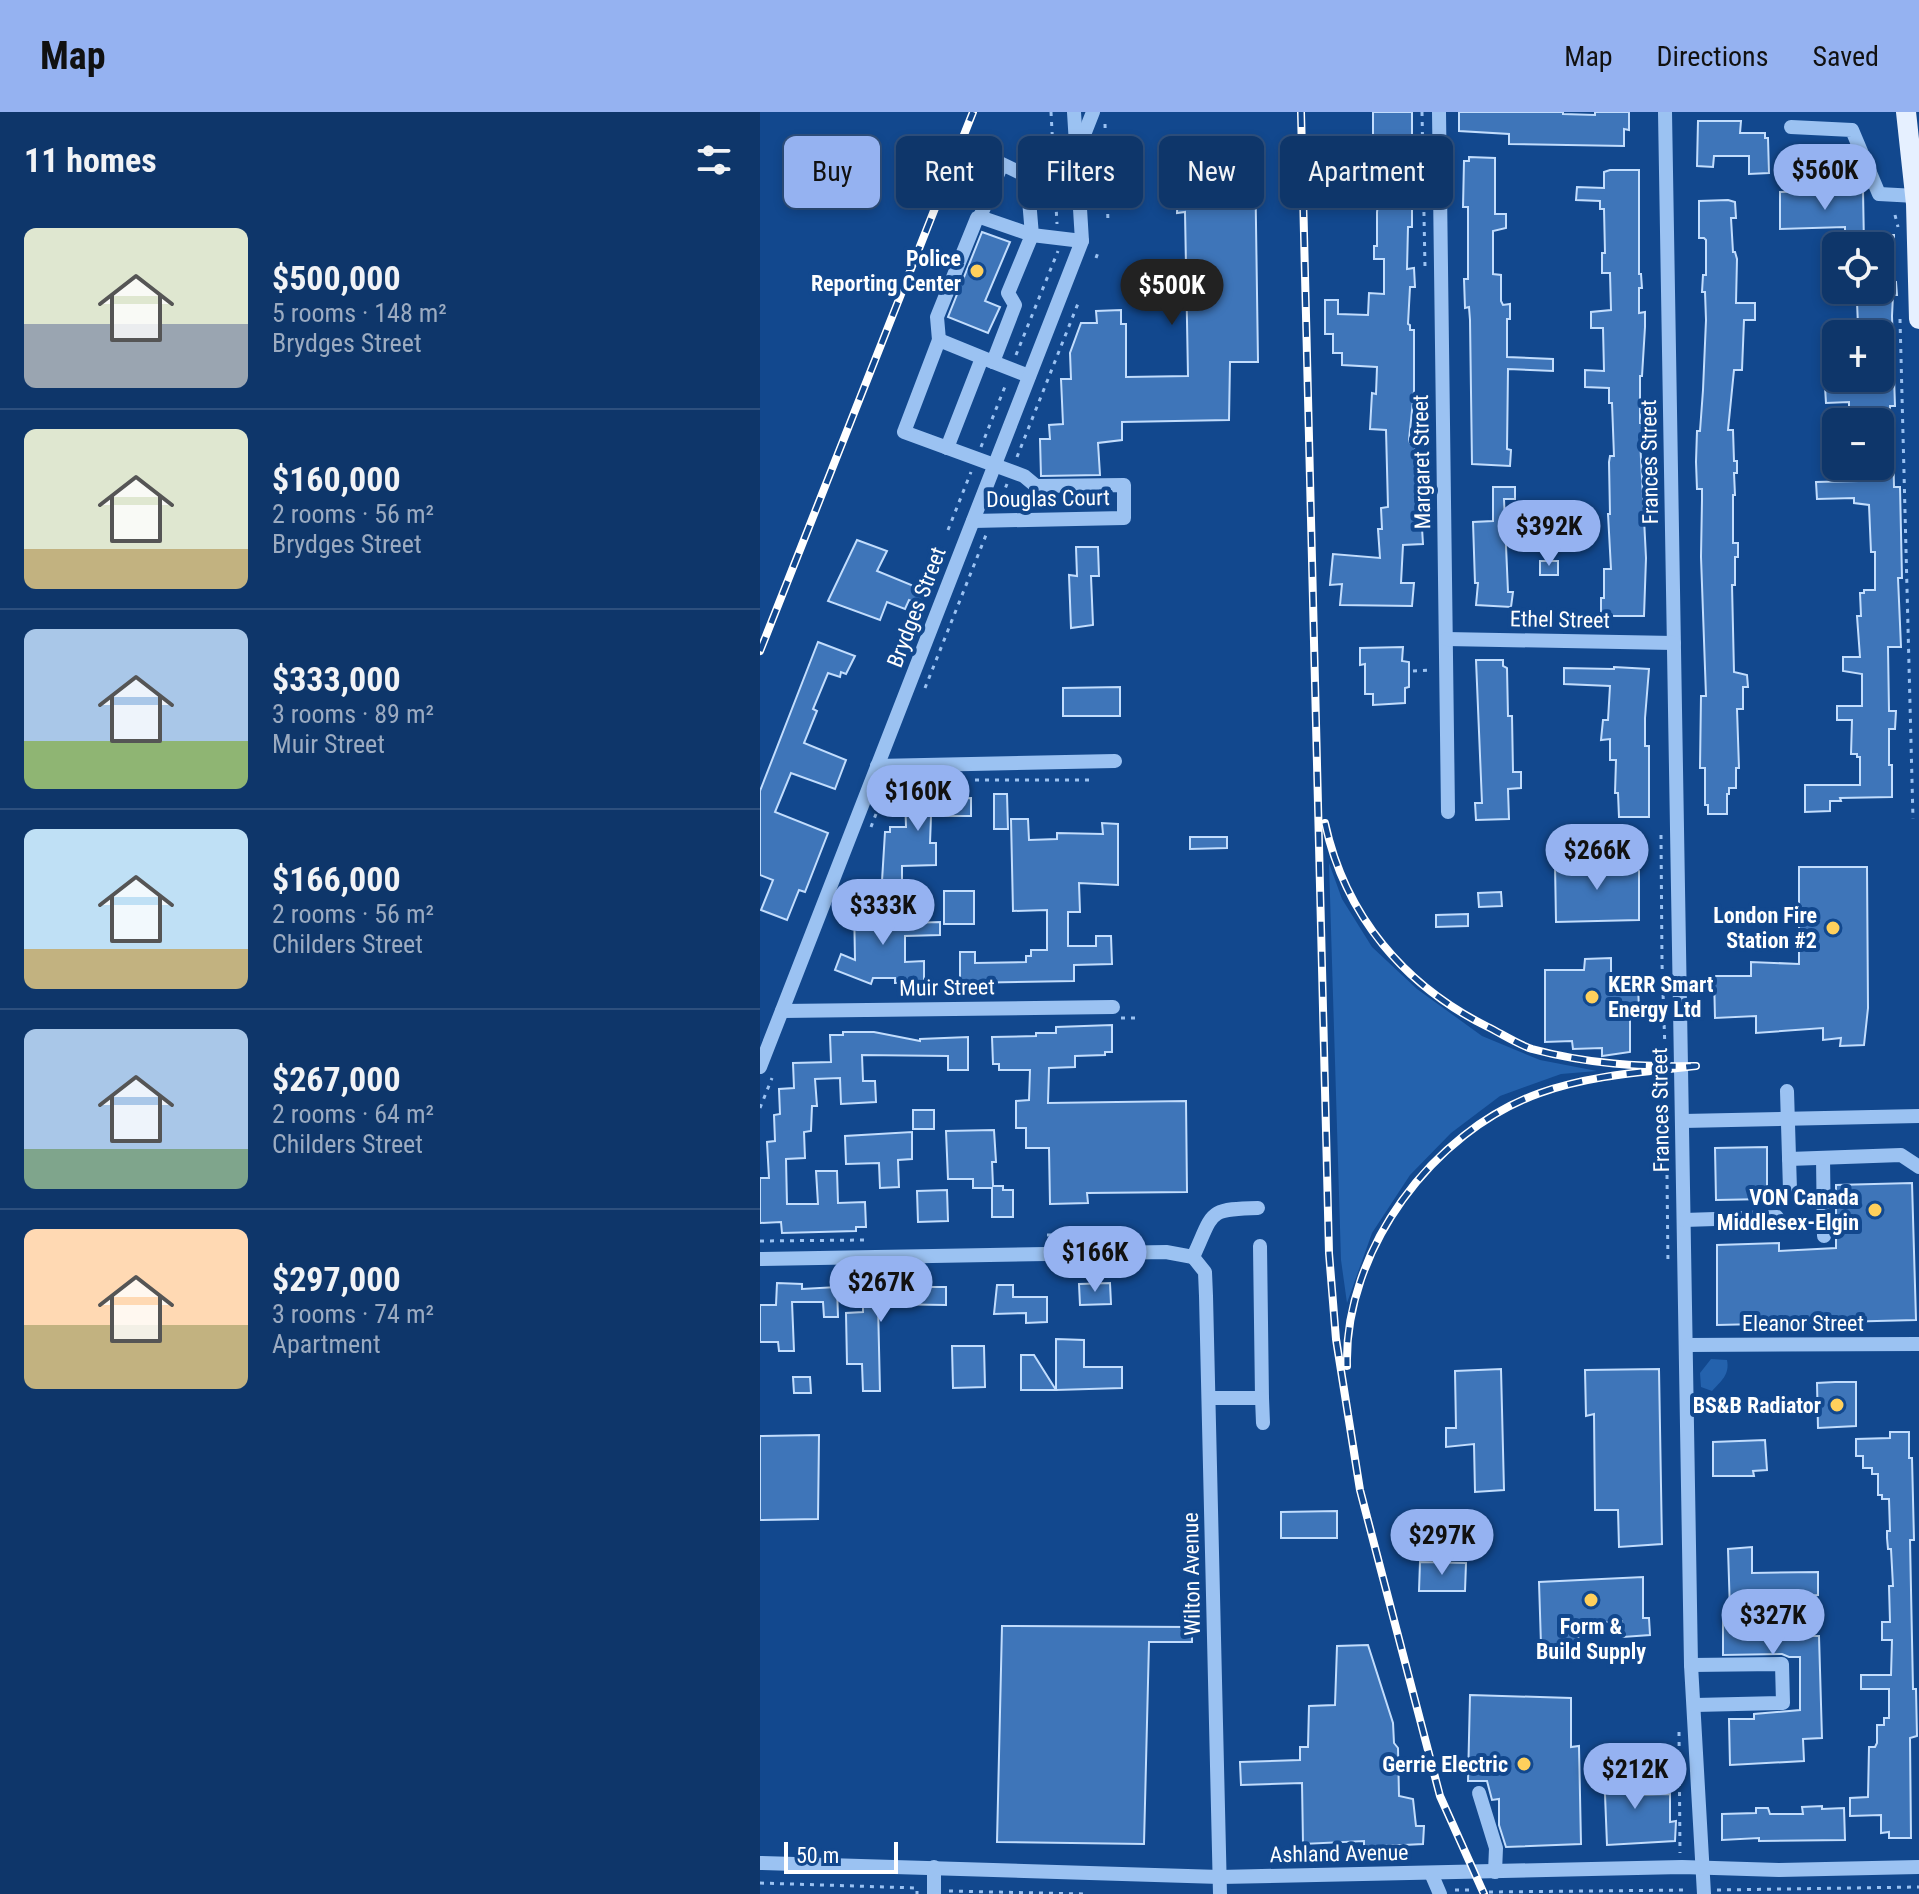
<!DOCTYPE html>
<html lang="en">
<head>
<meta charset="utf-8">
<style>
  body { margin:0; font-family:"Roboto Condensed",sans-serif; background:#1c4172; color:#f1f3f6; height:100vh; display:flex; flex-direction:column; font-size:30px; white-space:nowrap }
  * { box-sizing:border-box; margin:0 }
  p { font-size:26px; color:#9babc1 }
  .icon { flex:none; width:44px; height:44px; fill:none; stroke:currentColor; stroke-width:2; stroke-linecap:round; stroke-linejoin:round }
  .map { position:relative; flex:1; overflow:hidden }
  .details { display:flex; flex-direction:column; background:#0e366a; width:760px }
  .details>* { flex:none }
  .top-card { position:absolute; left:24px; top:24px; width:760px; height:72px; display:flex; gap:16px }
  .buttons { position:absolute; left:1062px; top:120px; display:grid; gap:16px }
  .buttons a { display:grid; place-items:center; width:72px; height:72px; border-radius:12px; background:#0e366a; box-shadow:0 4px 12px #0003,0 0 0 2px #2e507e; font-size:40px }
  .scale { position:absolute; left:24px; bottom:20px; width:114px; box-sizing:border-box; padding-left:8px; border:4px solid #fff; border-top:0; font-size:22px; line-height:28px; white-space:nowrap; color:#fff; -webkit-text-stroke:6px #12488e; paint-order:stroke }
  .price { position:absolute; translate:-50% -68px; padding:0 18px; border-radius:28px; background:#95b2f1; color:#111; font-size:26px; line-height:52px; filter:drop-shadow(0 2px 4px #0008) }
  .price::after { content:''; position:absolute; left:50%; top:48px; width:24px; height:18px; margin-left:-12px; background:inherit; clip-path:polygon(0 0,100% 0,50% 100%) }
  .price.current { background:#222; color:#fff }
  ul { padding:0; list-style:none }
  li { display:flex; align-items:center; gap:24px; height:200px; padding:0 24px }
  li+li { border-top:2px solid #2e507e }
  li span { display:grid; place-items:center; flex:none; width:224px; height:160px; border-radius:12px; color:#555 }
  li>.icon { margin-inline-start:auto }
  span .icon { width:96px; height:96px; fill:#fffc; stroke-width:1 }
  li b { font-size:34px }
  h2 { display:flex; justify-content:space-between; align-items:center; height:96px; padding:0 24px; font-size:34px }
  .chip { padding:0 28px; border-radius:12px; background:#0e366a; box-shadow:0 4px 12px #0003,0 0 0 2px #2e507e; font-size:28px; line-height:72px }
  .chip.current { background:#95b2f1; color:#111 }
  header { display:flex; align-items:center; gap:48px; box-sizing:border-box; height:112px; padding:0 40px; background:#95b2f1; color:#111 }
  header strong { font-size:38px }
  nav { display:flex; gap:44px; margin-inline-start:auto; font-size:28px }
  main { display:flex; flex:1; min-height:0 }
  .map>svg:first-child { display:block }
  .green { fill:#2462ad }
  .building { fill:#3e75b9; stroke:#c2ddfd; stroke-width:2 }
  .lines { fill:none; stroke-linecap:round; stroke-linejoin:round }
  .path { stroke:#9bc2f2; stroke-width:3; stroke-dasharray:4 6; stroke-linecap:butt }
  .minor { stroke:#9bc2f2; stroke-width:14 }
  .major { stroke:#e6f0ff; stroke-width:20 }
  .rail-casing { stroke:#fff; stroke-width:8 }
  .rail { stroke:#12488e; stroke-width:5; stroke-dasharray:15; stroke-linecap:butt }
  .poi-dot { fill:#ffd05c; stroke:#12488e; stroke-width:3 }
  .labels { text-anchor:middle; stroke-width:8; stroke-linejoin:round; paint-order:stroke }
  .poi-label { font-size:22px; font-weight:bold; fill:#fff; stroke:#12488e; text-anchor:end }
  .street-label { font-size:22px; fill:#fff; stroke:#12488e }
</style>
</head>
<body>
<header>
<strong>Map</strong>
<nav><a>Map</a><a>Directions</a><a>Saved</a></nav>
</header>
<main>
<section class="details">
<h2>11 homes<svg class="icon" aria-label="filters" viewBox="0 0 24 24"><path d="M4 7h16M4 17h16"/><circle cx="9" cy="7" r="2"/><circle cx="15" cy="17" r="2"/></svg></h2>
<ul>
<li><span style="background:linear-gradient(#dfe7d0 60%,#9aa5b1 0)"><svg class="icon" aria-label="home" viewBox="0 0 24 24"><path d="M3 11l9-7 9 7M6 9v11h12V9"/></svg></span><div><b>$500,000</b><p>5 rooms · 148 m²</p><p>Brydges Street</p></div></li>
<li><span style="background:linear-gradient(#dfe7d0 75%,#c2b280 0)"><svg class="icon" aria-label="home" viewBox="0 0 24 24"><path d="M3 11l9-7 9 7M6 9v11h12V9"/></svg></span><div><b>$160,000</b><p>2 rooms · 56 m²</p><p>Brydges Street</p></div></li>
<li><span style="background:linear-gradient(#a9c7e8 70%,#8fb573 0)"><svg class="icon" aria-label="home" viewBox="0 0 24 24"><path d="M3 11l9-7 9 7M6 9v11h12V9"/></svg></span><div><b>$333,000</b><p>3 rooms · 89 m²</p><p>Muir Street</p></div></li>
<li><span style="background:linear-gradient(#bfe0f5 75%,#c2b280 0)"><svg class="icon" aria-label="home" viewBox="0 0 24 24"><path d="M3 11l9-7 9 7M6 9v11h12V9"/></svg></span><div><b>$166,000</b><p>2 rooms · 56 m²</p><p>Childers Street</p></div></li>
<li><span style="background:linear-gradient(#a9c7e8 75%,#7fa58c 0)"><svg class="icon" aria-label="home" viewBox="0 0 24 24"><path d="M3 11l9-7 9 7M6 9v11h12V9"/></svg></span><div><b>$267,000</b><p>2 rooms · 64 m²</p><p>Childers Street</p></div></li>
<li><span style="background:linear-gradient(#ffd9b3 60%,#c2b280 0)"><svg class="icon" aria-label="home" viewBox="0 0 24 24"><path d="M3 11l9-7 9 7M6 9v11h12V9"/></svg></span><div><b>$297,000</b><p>3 rooms · 74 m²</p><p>Apartment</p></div></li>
</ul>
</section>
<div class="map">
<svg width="1159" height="1782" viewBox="0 0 1159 1782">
  <rect width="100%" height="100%" fill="#12488e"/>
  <g class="green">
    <path d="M569 751 582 787 612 835 657 877 722 924 780 948 837 959 801 962 740 984 691 1021 650 1063 612 1121 587 1191 581 1148Z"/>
    <path d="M951 1247 967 1248C970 1263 961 1269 952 1279L941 1275 940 1261Z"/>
  </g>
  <g class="building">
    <path d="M613 0H652V115H648L647 157 654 156 655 175H650L648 212 650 213V218H654V279L649 328 650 331H655L657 416H662L663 432 643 433 641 471H654L652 494 580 493 582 472 570 473 573 442 620 446 618 417H622L621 396 628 395 626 318 610 317 612 281 616 282 617 255 582 253V241H573V222H565V188H578V202L608 203 609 181 624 182V147H614V134H617V100L620 78H625V48H622V42H613Z"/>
    <path d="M699 0H803V2L835 3V0H869V18L864 17V34L749 32V22L699 19Z"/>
    <path d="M938 9H981L980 21H1005V26H1008L1009 61 989 62V44H954L953 55 937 54Z"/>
    <path d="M495 43 498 250H470L469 308 362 310V328L338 331 340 363 281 364 280 327H290L289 313 303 312 301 267H311L310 241 321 211H337L336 199 361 198V212H366V265L428 264 425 100 417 101 419 46Z"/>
    <path d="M709 45 735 46V102H746V116L733 119V162L741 163V189L743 193 750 192V207H747V245L793 247V259L748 257 747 337 751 338 750 354 712 352 710 208 709 195 705 196 704 167H708V95H703L704 49H709Z"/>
    <path d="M850 58H879V162H881L882 176H879V201L885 200V215L882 264H880V311H888V326L880 327 886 446 884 504H841V486H844V457H851L848 402H850L849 350 850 344H854L852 291H849V276L825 275V258L844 259 843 216H831V200L851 198 850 161H842V141H845L844 97H840V89L816 88 817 75 844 76V60Z"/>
    <path d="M1103 78 1104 134H1085V115L1020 117V80Z"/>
    <path d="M968 88 975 90 976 106H971L973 140H975L977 147 976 191H995V208H984L982 258H974L968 318H973L974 349H977V361H974L975 383H973V431H978V445H975V473H972L974 560 987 563 988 575H983V597H977L979 656H976V676H969V682H967V702H948V693H945V656H940L941 584H946L941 445 942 388V377H937L936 350 937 319H940L943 278 946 208 945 180H942L943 163H946V128L944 126H939V89Z"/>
    <path d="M222 120 250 130 225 189 240 195 228 221 188 205Z"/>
    <path d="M1120 123H1134V140L1131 141 1132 170H1136L1137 183H1133L1132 204 1135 294H1130V310H1089V290L1066 291 1064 258H1076V266H1088V277H1120V212L1098 213 1097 190H1103L1102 178H1120Z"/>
    <path d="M1120 327H1133L1134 375H1140L1142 466H1138L1141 535H1128L1129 599H1136L1135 617H1129V653H1132V685L1080 686 1081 689H1070V699L1045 700V673H1100V645H1097V642H1091L1092 608H1077V594H1102V562L1083 559V545H1100L1097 504H1101L1100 481H1104V478H1115V440H1111L1109 393 1094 391V386L1057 387 1056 370 1098 369V354H1120Z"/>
    <path d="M733 375H755V387H744L748 480H753L751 495 716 493 718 471H715L713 410 733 409Z"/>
    <path d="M800 391 817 392 816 410H800Z"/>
    <path d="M97 428 127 439 117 459 166 479 161 493 149 488 145 497 127 490 120 508 68 489Z"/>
    <path d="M316 435H338L339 464H331L333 513 311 516 309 463 317 464Z"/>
    <rect x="780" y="449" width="18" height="14"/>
    <path d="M58 530 95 544 86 562 81 560 80 565 68 561 53 597 57 599 44 631 86 648 75 677 31 661 15 700 68 721 45 780 39 778 27 808 1 798 13 768 0 763V679Z"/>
    <path d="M643 535 642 549 649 550V575L645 576V591L613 593V582H605V552L600 553V536Z"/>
    <path d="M716 548H743V554L747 556 748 604H752L753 660H761V676L748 677 749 707 716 708 715 691H722Z"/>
    <path d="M854 555 889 557 885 606V634H889V705H859L858 681H855L856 648H850V627L841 628 843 608H848L850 574 804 572V556L854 557Z"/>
    <path d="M360 575V604H303V576Z"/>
    <path d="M178 680 177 687 211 686V704H171L170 731H176V753L142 754V768L122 769 125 720H130V715H146L145 681Z"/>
    <path d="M234 682H247L248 717H234Z"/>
    <path d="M251 707H268L269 728 297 727V721L343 722 342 711 358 712V773L319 771 320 800H308V834H336V824H351L352 852 314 853V869L200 871V840H215V851L266 850V844H271V838H287V798L253 799Z"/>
    <path d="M430 725H467V736L430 737Z"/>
    <path d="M871 751 879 759V808L796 810 795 752Z"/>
    <path d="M1039 755H1107L1108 896 1104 933 1080 934 1081 926 1063 928V916L996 921V904L955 906 954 864H991V850L1039 852Z"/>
    <rect x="184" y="779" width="30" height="33"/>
    <path d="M741 780 742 794 719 795 718 781Z"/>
    <path d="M98 783 124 793 117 812 180 810V823L145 824V850L164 849V871H135V866H113L111 872 75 858 81 842 95 848 94 793Z"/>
    <path d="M708 802V814L676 815V803Z"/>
    <path d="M851 846V871L878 872 879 899 870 898V940L842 944V936L813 937 812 929 785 930V858H824L825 847Z"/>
    <path d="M352 913V940H345V943L315 944V955L289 956 288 991 426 989 427 1080 327 1081 328 1091 290 1092 289 1036H266V1016H256V989L269 988 270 958H239V952H233L232 925 276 924V921H296V915Z"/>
    <path d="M83 920H114L160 929V927L208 925V958H188V944L102 943 103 969H115L116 990 81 992 80 966 55 967 57 994H52L51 1019 44 1020 45 1046 26 1047 27 1092H58L56 1059H77L78 1091 105 1090 106 1115H96V1119L22 1121 21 1110 0 1111V1066H9L7 1030 15 1029 14 1003 20 1002 19 977 34 976 33 951 71 950 70 923H83Z"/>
    <rect x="153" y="998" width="21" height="19"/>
    <path d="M234 1018 236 1050H232L233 1074H243V1078H253V1105H232V1076H213V1067H188L186 1019Z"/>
    <path d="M152 1020V1047L138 1048 139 1075 120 1076 119 1051 86 1052 85 1024Z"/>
    <path d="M1007 1035V1087L956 1088 955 1036Z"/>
    <path d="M1152 1071 1156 1208 957 1213V1133L1019 1131V1139L1076 1136V1073Z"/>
    <path d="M187 1078 188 1109 158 1110 157 1079Z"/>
    <path d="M129 1168H146V1175H186V1193L118 1192 120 1279H103L102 1252H87L86 1201 103 1200V1174L129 1173Z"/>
    <path d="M17 1171 42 1172V1177L77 1175 78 1205H64L63 1190H32L34 1239H19L18 1230H0V1193H16Z"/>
    <path d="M350 1171 351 1192 320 1193 319 1172Z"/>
    <path d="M237 1173H253V1185H287V1210L266 1211V1201L234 1202Z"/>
    <path d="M296 1227 324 1228V1255H362V1276L296 1278Z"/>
    <path d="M192 1234H224L225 1275 193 1276Z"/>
    <path d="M261 1243H274L296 1278H261Z"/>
    <path d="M741 1257 744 1378 715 1380 714 1332 686 1335V1316H696L695 1259Z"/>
    <path d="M899 1257 902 1432 859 1435 858 1398H835L834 1302 826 1304 825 1258Z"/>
    <path d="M33 1265H50L51 1281H34Z"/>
    <path d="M1075 1270H1096V1314L1058 1316 1057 1271Z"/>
    <path d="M1130 1320H1149V1346H1152L1154 1428H1150L1153 1577H1156L1157 1624 1150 1626 1151 1726H1129V1720L1121 1721V1703L1090 1704V1686L1108 1685 1109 1635H1115L1117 1631V1613H1124V1606H1129V1577H1101V1563H1131L1132 1528H1122V1510H1130L1129 1474H1133L1131 1437H1128L1127 1426V1419H1130L1129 1387H1122V1383H1118V1362H1112V1356H1103V1344H1096V1327L1130 1326Z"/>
    <path d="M59 1323 58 1407 0 1408V1324Z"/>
    <path d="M1005 1328 1007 1358 993 1359 994 1364H953V1330Z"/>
    <path d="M577 1399V1426H521V1400Z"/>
    <path d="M992 1435V1461L1058 1460V1483L1044 1484V1524H1059L1062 1626 1043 1627 1044 1649 970 1653 969 1607H994V1602L1040 1598V1545H1029L1022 1542 963 1543V1499H970L968 1437Z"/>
    <path d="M660 1450 706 1451 705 1479H659Z"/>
    <path d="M883 1465V1506H889L890 1523 863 1525 862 1509 819 1512 818 1531 781 1533 779 1470Z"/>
    <path d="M242 1514 432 1515V1530H389L384 1732 237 1730Z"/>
    <path d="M608 1533 633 1611 634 1631 638 1636 639 1684 653 1687 656 1714H664L663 1732 604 1735V1729L543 1732 542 1671 481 1673 480 1650 540 1648V1635H548L549 1594 575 1593 577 1534Z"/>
    <path d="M710 1583 811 1586V1635L819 1634 821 1732 746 1735 739 1713V1687L732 1688 727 1669H708Z"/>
    <path d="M876 1656V1683L910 1682V1710L916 1709 915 1729 847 1733 844 1657Z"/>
    <path d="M1062 1694V1697L1084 1696 1085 1728 999 1729V1726L962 1728V1702L996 1701V1696H1008L1010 1702H1043L1042 1695Z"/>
  </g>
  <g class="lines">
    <g class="path">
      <path d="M291 0 297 112"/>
      <path d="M662 0 665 155"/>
      <path d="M345 12 348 111"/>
      <path d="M1135 103 1138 115"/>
      <path d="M336 146 339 138"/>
      <path d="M1140 207 1153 707"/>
      <path d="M256 243 298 139"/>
      <path d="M221 335 246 272"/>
      <path d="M257 345 319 189"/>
      <path d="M238 394 247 372"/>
      <path d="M188 418 211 360"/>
      <path d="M653 559 672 558"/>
      <path d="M165 576 226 423"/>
      <path d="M215 668H335"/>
      <path d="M111 715 129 668H132"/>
      <path d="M901 723 902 852 905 938"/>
      <path d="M361 906H375"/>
      <path d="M906 973 908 1153"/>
      <path d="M0 996 12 966"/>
      <path d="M287 1123 330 1124"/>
      <path d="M0 1129 106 1128"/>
      <path d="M919 1620 920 1741"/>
      <path d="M0 1771 157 1776V1782"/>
      <path d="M695 1778H715"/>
      <path d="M957 1778 1159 1775"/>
      <path d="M189 1779 325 1782"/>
      <path d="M729 1780 929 1778"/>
    </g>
    <g class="minor">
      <path d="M679 0 688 700"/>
      <path d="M905 0 931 1553 944 1782"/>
      <path d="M1031 15 1092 18 1119 82 1156 84"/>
      <path d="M318 38 333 0"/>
      <path d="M1033 54 1106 50"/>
      <path d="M179 228 177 205 217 106 220 105"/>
      <path d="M233 250 269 264"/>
      <path d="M187 336 222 246"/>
      <path d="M213 409 364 406V373L276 374 264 364 144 320 179 228 233 250 255 193 248 181 272 123 220 105 242 52 267 64 272 123 322 129"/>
      <path d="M686 527 914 531"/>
      <path d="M117 654 355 649"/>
      <path d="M22 899 353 895"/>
      <path d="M0 955 322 129 314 0"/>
      <path d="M1027 979 1030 1078"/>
      <path d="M923 1009 1159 1004"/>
      <path d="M1063 1046 1064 1124"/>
      <path d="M1029 1047 1141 1043 1159 1055"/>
      <path d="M924 1108 1017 1105"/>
      <path d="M433 1145 445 1160 446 1184 460 1782"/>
      <path d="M433 1145C454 1100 446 1097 498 1096"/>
      <path d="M0 1147 406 1140 433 1145"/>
      <path d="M927 1233 1159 1232"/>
      <path d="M450 1286H502L500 1134"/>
      <path d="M502 1286 503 1311"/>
      <path d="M931 1553 1022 1552 1023 1591 935 1593"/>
      <path d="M719 1681 736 1736 735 1760"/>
      <path d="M0 1751 460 1765 922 1755 1019 1758 1159 1755"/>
      <path d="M671 1761 680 1782"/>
      <path d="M174 1782V1755"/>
    </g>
    <path class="major" d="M1146 0 1156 92 1159 207"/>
    <g class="rail-casing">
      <g id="rail">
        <path d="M541 0 569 1141 576 1227 600 1378 680 1684 724 1782"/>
        <path d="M0 539 213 0"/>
        <path d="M565 711C585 804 645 874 728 915 742 922 757 932 772 937 828 952 879 955 936 954 884 960 830 963 780 981 673 1019 584 1138 587 1254"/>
      </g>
    </g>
    <use href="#rail" class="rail"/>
  </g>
  <g class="poi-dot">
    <circle cx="217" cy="159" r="8"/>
    <circle cx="1073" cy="816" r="8"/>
    <circle cx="832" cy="885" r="8"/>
    <circle cx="1115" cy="1098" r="8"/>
    <circle cx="1077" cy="1293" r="8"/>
    <circle cx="831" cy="1488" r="8"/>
    <circle cx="764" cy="1652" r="8"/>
  </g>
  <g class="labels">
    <g class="poi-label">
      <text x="201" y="154">Police<tspan x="201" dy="25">Reporting Center</tspan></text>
      <text x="1057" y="811">London Fire<tspan x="1057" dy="25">Station #2</tspan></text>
      <text x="848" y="880" text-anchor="start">KERR Smart<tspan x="848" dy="25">Energy Ltd</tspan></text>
      <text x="1099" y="1093">VON Canada<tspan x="1099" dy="25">Middlesex-Elgin</tspan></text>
      <text x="1061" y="1301">BS&amp;B Radiator</text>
      <text x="831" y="1522" text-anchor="middle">Form &amp;<tspan x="831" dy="25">Build Supply</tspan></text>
      <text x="748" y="1660">Gerrie Electric</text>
    </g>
    <g class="street-label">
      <text transform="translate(661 350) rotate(-91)" y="8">Margaret Street</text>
      <text transform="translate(889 350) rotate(-91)" y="8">Frances Street</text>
      <text transform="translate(288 386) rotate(-1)" y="8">Douglas Court</text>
      <text transform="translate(156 495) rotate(-69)" y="8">Brydges Street</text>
      <text transform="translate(800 507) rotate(1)" y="8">Ethel Street</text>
      <text transform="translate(187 875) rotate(-1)" y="8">Muir Street</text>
      <text transform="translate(900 998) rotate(-91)" y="8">Frances Street</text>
      <text x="1043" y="1219">Eleanor Street</text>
      <text transform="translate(431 1462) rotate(-91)" y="8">Wilton Avenue</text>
      <text transform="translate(579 1741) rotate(-1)" y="8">Ashland Avenue</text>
    </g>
  </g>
</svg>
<div class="buttons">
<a><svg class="icon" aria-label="locate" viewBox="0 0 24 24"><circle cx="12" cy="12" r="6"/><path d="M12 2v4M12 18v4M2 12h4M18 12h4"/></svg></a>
<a>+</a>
<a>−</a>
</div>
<div class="scale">50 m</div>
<b class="price" style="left:1065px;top:100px">$560K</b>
<b class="price current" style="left:412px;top:215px">$500K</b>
<b class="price" style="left:789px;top:456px">$392K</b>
<b class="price" style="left:158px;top:721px">$160K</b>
<b class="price" style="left:837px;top:780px">$266K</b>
<b class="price" style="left:123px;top:835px">$333K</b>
<b class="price" style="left:335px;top:1182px">$166K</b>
<b class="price" style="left:121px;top:1212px">$267K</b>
<b class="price" style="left:682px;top:1465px">$297K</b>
<b class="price" style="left:1013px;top:1545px">$327K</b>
<b class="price" style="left:875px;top:1699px">$212K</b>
<div class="top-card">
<a class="chip current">Buy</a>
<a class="chip">Rent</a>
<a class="chip">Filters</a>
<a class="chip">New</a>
<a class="chip">Apartment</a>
</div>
</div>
</main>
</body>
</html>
